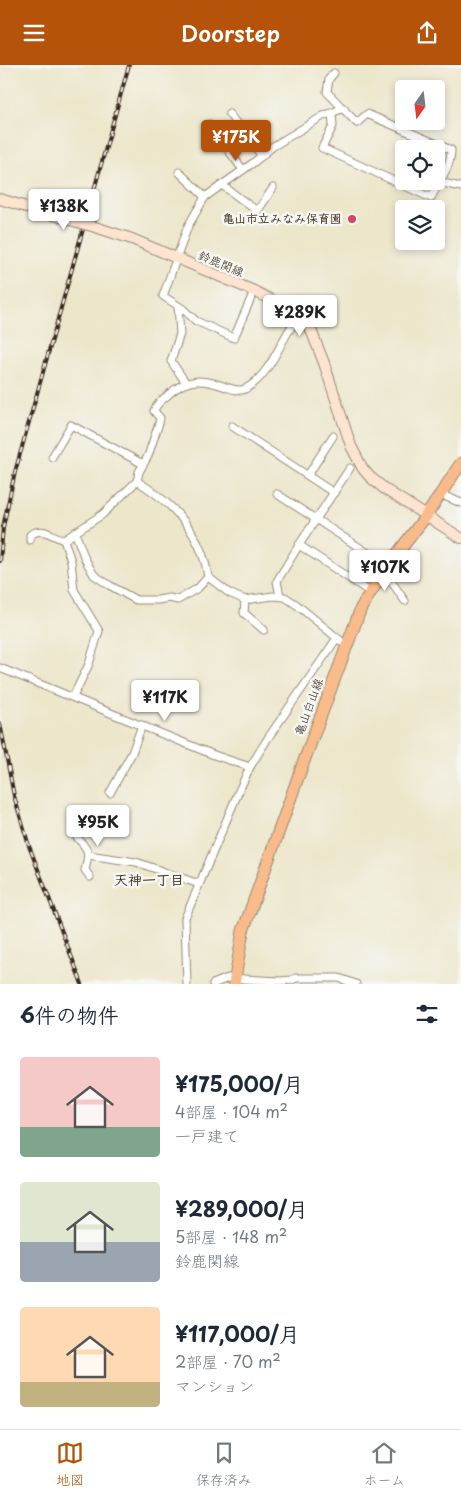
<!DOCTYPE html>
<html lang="ja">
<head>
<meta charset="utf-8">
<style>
  body { margin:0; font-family:"Playpen Sans","Klee One",sans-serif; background:#f2f2f3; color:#1f2937; height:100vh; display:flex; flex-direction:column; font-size:19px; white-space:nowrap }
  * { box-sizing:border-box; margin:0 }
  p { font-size:16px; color:#747a83 }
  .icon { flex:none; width:28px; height:28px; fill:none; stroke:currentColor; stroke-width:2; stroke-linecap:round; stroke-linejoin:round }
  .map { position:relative; height:919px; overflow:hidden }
  .sheet { display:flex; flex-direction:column; background:#fff; flex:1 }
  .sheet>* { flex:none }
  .needle { width:32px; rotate:194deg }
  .buttons { position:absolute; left:395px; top:15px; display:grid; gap:10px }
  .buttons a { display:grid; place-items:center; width:50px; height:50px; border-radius:5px; background:#fff; box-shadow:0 2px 8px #0003; font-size:25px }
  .price { position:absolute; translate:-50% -42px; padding:0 11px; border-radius:5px; background:#fff; color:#222; font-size:16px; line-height:32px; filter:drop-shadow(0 1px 2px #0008) }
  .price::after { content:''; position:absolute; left:50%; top:30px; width:15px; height:11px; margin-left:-8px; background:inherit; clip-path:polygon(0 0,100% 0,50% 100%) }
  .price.selected { background:#b45309; color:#fff }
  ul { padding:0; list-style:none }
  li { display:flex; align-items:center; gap:15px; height:125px; padding:0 20px }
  li span { display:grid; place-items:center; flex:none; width:140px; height:100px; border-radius:5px; color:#555 }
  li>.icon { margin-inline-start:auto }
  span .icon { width:60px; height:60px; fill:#fffc; stroke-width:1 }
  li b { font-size:21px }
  h2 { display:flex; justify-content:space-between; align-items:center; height:60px; padding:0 20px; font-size:21px }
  header { display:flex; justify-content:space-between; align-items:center; height:65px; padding:0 20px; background:#b45309; color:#fff; font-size:22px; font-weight:600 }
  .tabs { display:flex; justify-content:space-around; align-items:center; height:70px; border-top:1px solid #e0e1e3; background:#fff; font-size:14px; color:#747a83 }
  .tabs a { display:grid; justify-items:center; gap:2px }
  .tabs .selected { color:#b45309 }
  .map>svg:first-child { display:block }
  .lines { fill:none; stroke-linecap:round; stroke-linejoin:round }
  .street-casing { stroke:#948874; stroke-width:9 }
  .secondary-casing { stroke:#948874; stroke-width:12 }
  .primary-casing { stroke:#948874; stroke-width:13 }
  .street { stroke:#fff; stroke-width:7 }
  .secondary { stroke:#fde4d1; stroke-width:10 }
  .primary { stroke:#fabb8b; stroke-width:11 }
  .rail-casing { stroke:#3b2a1e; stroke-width:4 }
  .rail { stroke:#f6f6f2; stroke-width:2; stroke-dasharray:5.5; stroke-linecap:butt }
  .secondary-bridge-casing { stroke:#948874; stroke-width:12; stroke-linecap:butt }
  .secondary-bridge { stroke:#fde4d1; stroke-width:10 }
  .poi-dot { fill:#d1495b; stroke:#f6f6f2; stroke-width:2 }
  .labels { text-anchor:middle; stroke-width:5; stroke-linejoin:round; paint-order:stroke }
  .poi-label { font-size:12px; font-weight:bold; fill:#3b2a1e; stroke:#f6f6f2; text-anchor:end }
  .street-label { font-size:12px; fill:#3b2a1e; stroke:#f6f6f2 }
  .neighbourhood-label { font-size:14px; font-weight:bold; fill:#3b2a1e; stroke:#f6f6f2 }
</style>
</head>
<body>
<header><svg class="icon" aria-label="menu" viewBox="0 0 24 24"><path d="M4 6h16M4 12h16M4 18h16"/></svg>Doorstep<svg class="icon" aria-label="share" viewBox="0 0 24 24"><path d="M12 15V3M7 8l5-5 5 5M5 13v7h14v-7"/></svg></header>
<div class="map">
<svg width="461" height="919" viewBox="0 0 461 919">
  <rect width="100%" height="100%" fill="#f6f6f2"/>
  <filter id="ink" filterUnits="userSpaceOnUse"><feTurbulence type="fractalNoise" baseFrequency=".02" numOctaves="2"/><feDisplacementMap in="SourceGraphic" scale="10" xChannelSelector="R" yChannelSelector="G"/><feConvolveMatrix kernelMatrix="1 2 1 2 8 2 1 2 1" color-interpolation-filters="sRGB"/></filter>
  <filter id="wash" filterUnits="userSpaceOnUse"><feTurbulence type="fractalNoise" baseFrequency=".0096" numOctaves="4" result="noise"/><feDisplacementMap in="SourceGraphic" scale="20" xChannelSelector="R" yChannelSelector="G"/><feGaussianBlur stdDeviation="1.12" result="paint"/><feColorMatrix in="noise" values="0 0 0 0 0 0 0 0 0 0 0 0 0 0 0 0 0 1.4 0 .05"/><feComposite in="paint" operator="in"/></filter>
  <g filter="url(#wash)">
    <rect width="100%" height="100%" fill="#ece6ca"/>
  </g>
  <g filter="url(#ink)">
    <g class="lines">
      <g class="street-casing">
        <g id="street">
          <path d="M332 48 333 61 322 83 431 133C438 118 451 102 451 85L367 49 357 58 353 54 327 27 329 14 334 8"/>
          <path d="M229 49 262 91"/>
          <path d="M209 59 243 105"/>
          <path d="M179 107 205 132"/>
          <path d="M438 117 461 122"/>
          <path d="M222 120 257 146"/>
          <path d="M252 154 273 123"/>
          <path d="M254 226 234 273 196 256 183 244 163 231 188 161 205 132 253 98 272 82 323 51 344 43"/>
          <path d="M178 241 180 269 171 296 186 318"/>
          <path d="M232 361 334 428"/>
          <path d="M52 392 71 360 143 399"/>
          <path d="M308 410 333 371"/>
          <path d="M137 416C173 438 202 468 208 512L229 528 245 535 273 531 285 532 297 540 347 581"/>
          <path d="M277 429 388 501"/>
          <path d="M440 429 461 438"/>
          <path d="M75 467 85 494 94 510 109 520 136 535H158L169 533 178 535 198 523 208 512"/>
          <path d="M30 475V470C44 461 51 471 64 475"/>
          <path d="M299 480 370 527"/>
          <path d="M384 506 405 536"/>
          <path d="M280 531 277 516 299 480 350 403"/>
          <path d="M245 535 244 548 264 565"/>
          <path d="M0 603 214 690 250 702"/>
          <path d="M73 632 89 599 99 566 74 525 71 496 64 475 103 449 137 416 139 407 148 391 159 358 160 353 154 346C157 337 163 335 169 329 188 312 204 314 226 322 232 324 238 327 245 324 263 315 274 293 283 276 286 271 289 264 293 260 295 257 299 255 302 252"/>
          <path d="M110 728 132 688 142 660"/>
          <path d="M76 771C89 786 90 785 85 805L90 812"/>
          <path d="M88 790 136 797 199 819"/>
          <path d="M187 919 185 853 238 728 250 702 268 673 337 573"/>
          <path d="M213 919 228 913 280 916 292 915 296 913H339L356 919"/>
        </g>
      </g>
      <g class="secondary-casing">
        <g id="secondary">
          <path d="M0 134 39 146"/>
          <path d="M95 162 132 174 254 226 295 247 307 259 311 265 324 298 351 381 363 404 370 412 386 425 461 473"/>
        </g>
      </g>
      <g class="primary-casing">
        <path id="primary" d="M234 919 243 866 301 704 361 543 384 506 426 451 461 398"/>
      </g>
      <use href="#street" class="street"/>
      <use href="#secondary" class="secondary"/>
      <use href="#primary" class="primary"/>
      <g class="rail-casing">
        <g id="rail">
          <path d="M0 496 3 462 15 407 129 0"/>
          <path d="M0 658 14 731 29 781 82 919"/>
        </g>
      </g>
      <use href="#rail" class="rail"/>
      <g class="secondary-bridge-casing">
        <path id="secondary-bridge" d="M39 146 95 162"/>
      </g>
      <use href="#secondary-bridge" class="secondary-bridge"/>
    </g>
  </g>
  <circle class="poi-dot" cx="352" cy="154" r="5"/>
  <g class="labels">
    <g class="poi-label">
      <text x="342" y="158">亀山市立みなみ保育園</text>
    </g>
    <g class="street-label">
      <text transform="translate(221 199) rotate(23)" y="4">鈴鹿関線</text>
      <text transform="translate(309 642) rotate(-70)" y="4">亀山白山線</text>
    </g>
    <g class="neighbourhood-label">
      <text x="149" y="820">天神一丁目</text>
    </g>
  </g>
</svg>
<div class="buttons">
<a><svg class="needle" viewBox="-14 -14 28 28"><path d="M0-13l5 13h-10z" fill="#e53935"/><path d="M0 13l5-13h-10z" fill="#747a83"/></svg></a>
<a><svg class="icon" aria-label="locate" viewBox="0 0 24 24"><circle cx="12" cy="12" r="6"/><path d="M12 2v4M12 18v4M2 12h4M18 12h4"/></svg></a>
<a><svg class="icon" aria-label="layers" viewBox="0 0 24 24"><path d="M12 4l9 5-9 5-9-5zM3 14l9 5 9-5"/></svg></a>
</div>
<b class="price selected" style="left:236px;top:97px">¥175K</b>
<b class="price" style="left:64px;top:166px">¥138K</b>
<b class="price" style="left:300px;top:272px">¥289K</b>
<b class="price" style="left:385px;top:527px">¥107K</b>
<b class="price" style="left:165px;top:657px">¥117K</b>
<b class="price" style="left:98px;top:782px">¥95K</b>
</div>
<section class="sheet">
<h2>6件の物件<svg class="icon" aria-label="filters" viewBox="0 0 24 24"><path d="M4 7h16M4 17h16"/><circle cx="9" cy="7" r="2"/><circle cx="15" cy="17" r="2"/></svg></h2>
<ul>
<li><span style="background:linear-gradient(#f6c9c9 70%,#7fa58c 0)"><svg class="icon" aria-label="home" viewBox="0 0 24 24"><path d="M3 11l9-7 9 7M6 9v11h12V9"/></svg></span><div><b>¥175,000/月</b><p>4部屋 · 104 m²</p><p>一戸建て</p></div></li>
<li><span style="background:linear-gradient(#dfe7d0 60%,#9aa5b1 0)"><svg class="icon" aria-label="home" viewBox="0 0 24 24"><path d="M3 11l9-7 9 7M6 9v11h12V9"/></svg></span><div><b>¥289,000/月</b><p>5部屋 · 148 m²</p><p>鈴鹿関線</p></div></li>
<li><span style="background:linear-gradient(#ffd9b3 75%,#c2b280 0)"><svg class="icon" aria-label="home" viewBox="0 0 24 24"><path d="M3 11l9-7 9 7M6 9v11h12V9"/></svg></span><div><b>¥117,000/月</b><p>2部屋 · 70 m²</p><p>マンション</p></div></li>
</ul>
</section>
<nav class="tabs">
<a class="selected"><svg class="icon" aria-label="map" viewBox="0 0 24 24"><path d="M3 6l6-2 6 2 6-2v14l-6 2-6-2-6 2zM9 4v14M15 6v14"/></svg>地図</a>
<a><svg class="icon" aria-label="saved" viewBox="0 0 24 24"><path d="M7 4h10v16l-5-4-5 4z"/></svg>保存済み</a>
<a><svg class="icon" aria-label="home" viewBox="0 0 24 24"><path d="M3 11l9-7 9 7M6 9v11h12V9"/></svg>ホーム</a>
</nav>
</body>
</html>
